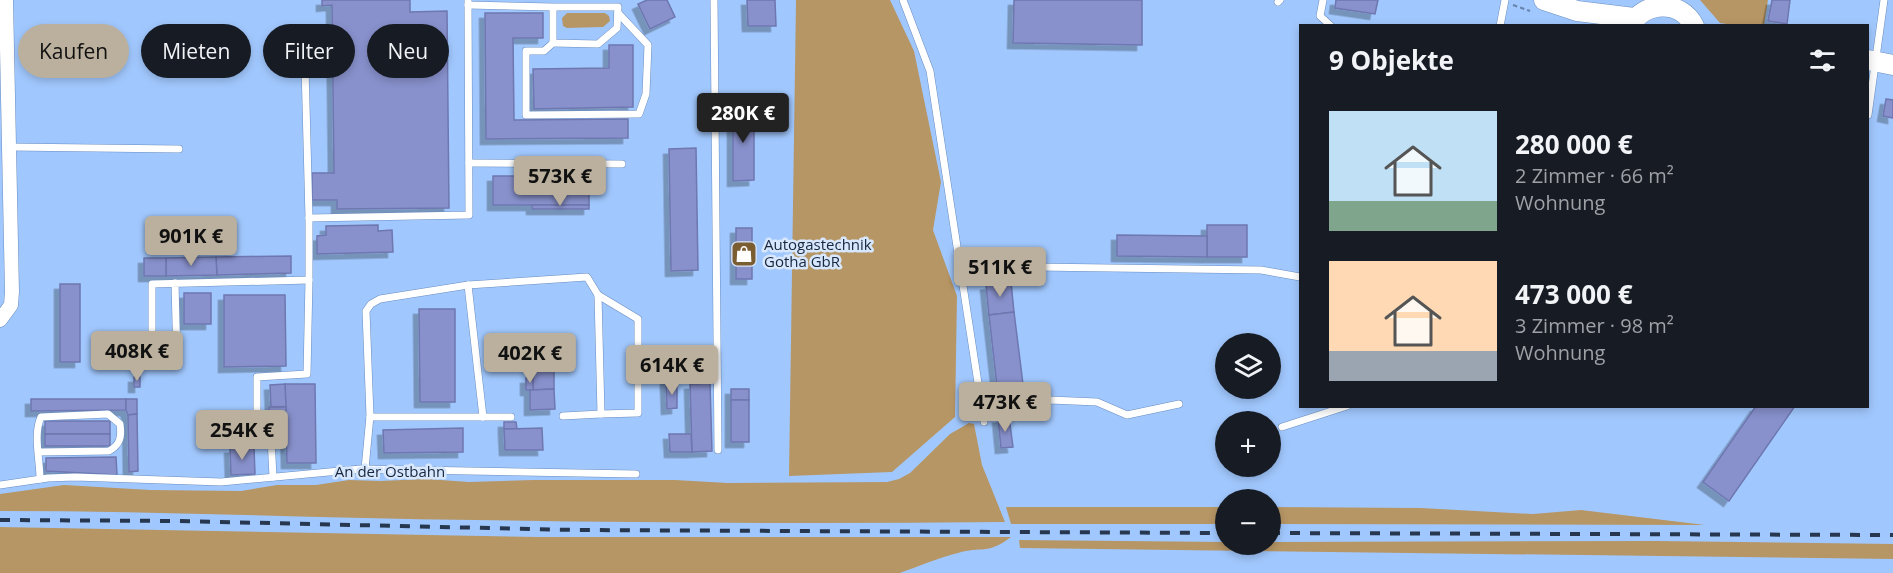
<!DOCTYPE html>
<html lang="de">
<head>
<meta charset="utf-8">
<style>
  body { margin:0; font-family:"Open Sans",sans-serif; background:#242831; color:#f1f3f6; height:100vh; display:flex; flex-direction:column; font-size:22px; white-space:nowrap }
  * { box-sizing:border-box; margin:0 }
  p { font-size:20px; color:#9ea1a6 }
  .icon { flex:none; width:33px; height:33px; fill:none; stroke:currentColor; stroke-width:2; stroke-linecap:round; stroke-linejoin:round }
  .map { position:relative; flex:1; overflow:hidden }
  .sheet { position:absolute; left:1299px; top:24px; width:570px; height:384px; display:flex; flex-direction:column; background:#171b24; border-radius:0px; box-shadow:0 3px 9px #0003 }
  .sheet>* { flex:none }
  .guide { position:absolute; left:18px; top:24px; width:570px; height:54px; display:flex; gap:12px }
  .tools { position:absolute; left:1215px; top:333px; display:grid; gap:12px }
  .tools a { display:grid; place-items:center; width:66px; height:66px; border-radius:50%; background:#171b24; box-shadow:0 3px 9px #0003; font-size:30px }
  .price { position:absolute; translate:-50% -51px; padding:0 14px; border-radius:6px; background:#bbb09d; color:#111; font-size:20px; line-height:39px; filter:drop-shadow(0 2px 3px #0008) }
  .price::after { content:''; position:absolute; left:50%; top:36px; width:18px; height:14px; margin-left:-9px; background:inherit; clip-path:polygon(0 0,100% 0,50% 100%) }
  .price.current { background:#222; color:#fff }
  ul { padding:0; list-style:none }
  li { display:flex; align-items:center; gap:18px; height:150px; padding:0 30px }
  li span { display:grid; place-items:center; flex:none; width:168px; height:120px; border-radius:0px; color:#555 }
  li>.icon { margin-inline-start:auto }
  span .icon { width:72px; height:72px; fill:#fffc; stroke-width:1 }
  li b { font-size:26px }
  h2 { display:flex; justify-content:space-between; align-items:center; height:72px; padding:0 30px; font-size:26px }
  .pill { padding:0 21px; border-radius:27px; background:#171b24; box-shadow:0 3px 9px #0003; font-size:21px; line-height:54px }
  .pill.current { background:#bbb09d; color:#111 }
  .map>svg:first-child { display:block }
  .green { fill:#b79665 }
  .building { fill:#8891cc; stroke:#6e77af; stroke-width:1.5; filter:url(#shadow) }
  .lines { fill:none; stroke-linecap:round; stroke-linejoin:round }
  .lane-casing { stroke:#688cbf; stroke-width:8 }
  .street-casing { stroke:#688cbf; stroke-width:15 }
  .secondary-casing { stroke:#688cbf; stroke-width:21 }
  .path { stroke:#6683ab; stroke-width:2; stroke-dasharray:4.5 3; stroke-linecap:butt }
  .lane { stroke:#fff; stroke-width:7 }
  .street { stroke:#fff; stroke-width:14 }
  .secondary { stroke:#fff; stroke-width:20 }
  .rail { stroke:#26374f; stroke-width:4; stroke-dasharray:10 10; stroke-linecap:butt }
  .labels { text-anchor:middle; stroke-width:5; stroke-linejoin:round; paint-order:stroke }
  .poi-label { font-size:15px; fill:#18263b; stroke:#d7e7fd; text-anchor:start }
  .street-label { font-size:15px; fill:#18263b; stroke:#d7e7fd }
</style>
</head>
<body>
<div class="map">
<svg width="1893" height="573" viewBox="0 0 1893 573">
  <defs>
    <filter id="shadow"><feDropShadow dx="-5.5" dy="5.5" stdDeviation="0" flood-color="#0004"/></filter>
  </defs>
  <rect width="100%" height="100%" fill="#a1c8fe"/>
  <g class="green">
    <path d="M796 0H890L914 51 941 182 933 230 957 296 955 417 892 472 789 476Z"/>
    <path d="M1700 0H1768L1764 25H1733L1720 23Z"/>
    <path d="M567 13H605L609 16 610 21 603 27 567 28 563 26 562 18Z"/>
    <path d="M969 423 974 424 982 465 1005 522C828 524 651 523 474 520 316 518 158 511 0 511V494L64 485 151 490 241 491 277 485H316L349 480 380 481 426 479 469 482 533 480H675L728 483 887 482 899 479 910 473 950 434Z"/>
    <path d="M1006 507H1225V524H1011Z"/>
    <path d="M1271 507 1421 508 1533 514 1581 510 1705 525 1271 524Z"/>
    <path d="M0 527 539 537H1011C988 555 981 546 958 553 938 558 919 566 900 573H0Z"/>
    <path d="M1019 540 1225 542 1226 544H1270L1271 542 1656 541 1893 544V559L1020 548Z"/>
  </g>
  <g class="building">
    <path d="M322 0H410V12L447 11 449 208 337 209V200H312V173H334L332 5 322 6Z"/>
    <path d="M647 0H667L675 17 650 29 638 4Z"/>
    <path d="M747 0H775L776 26H748Z"/>
    <path d="M1014 0H1142V45L1013 43Z"/>
    <path d="M1336 0H1378L1375 14 1335 8Z"/>
    <path d="M1772 0H1790L1787 24 1768 21Z"/>
    <path d="M485 13H543V38H513L514 120 628 119V138L486 139Z"/>
    <path d="M609 45H633V107L534 109 533 69 609 68Z"/>
    <path d="M1886 99 1893 100V118L1883 116Z"/>
    <path d="M733 107H754V180L733 181Z"/>
    <path d="M696 148 698 270 671 271 669 149Z"/>
    <rect x="493" y="176" width="96" height="29"/>
    <rect x="532" y="205" width="57" height="4"/>
    <path d="M378 225V231L392 230 393 252 317 254V236L326 235V226Z"/>
    <rect x="1207" y="225" width="40" height="32"/>
    <rect x="736" y="228" width="16" height="51"/>
    <path d="M1117 235 1207 236V257L1117 256Z"/>
    <path d="M291 256V273L217 275 216 257Z"/>
    <path d="M216 257 217 275 166 276V258Z"/>
    <rect x="144" y="258" width="22" height="18"/>
    <path d="M1011 282 1014 312 989 315 986 285Z"/>
    <rect x="60" y="284" width="20" height="78"/>
    <rect x="184" y="293" width="27" height="31"/>
    <path d="M224 295H285L286 366 224 367Z"/>
    <path d="M419 309H455V402H420Z"/>
    <path d="M1014 312 1024 392 998 395 989 315Z"/>
    <rect x="533" y="340" width="21" height="13"/>
    <path d="M665 346H676L677 359H665Z"/>
    <path d="M533 353H554V389L533 390Z"/>
    <path d="M665 359H688V372H666Z"/>
    <path d="M666 372H676L677 383H666Z"/>
    <rect x="134" y="377" width="6" height="10"/>
    <rect x="526" y="378" width="7" height="12"/>
    <path d="M666 383H677V408L667 409Z"/>
    <path d="M710 383 712 451 692 452 690 384Z"/>
    <path d="M285 384H315L316 463H287Z"/>
    <path d="M285 384 286 407H271L270 385Z"/>
    <path d="M554 389 555 409 530 410V390Z"/>
    <rect x="731" y="389" width="18" height="11"/>
    <path d="M31 399H126V410L31 411Z"/>
    <path d="M126 399H137V414L128 415 126 410Z"/>
    <rect x="731" y="400" width="18" height="42"/>
    <path d="M1756 406H1795L1729 501 1703 482Z"/>
    <path d="M269 407H286V432H270Z"/>
    <path d="M137 414 138 471 129 472 128 415Z"/>
    <path d="M1009 417 1013 447 1001 448 998 418Z"/>
    <rect x="45" y="421" width="65" height="13"/>
    <path d="M504 422H516L517 429H504Z"/>
    <path d="M463 428V452L384 453 383 430Z"/>
    <path d="M542 428 543 450H505L504 429Z"/>
    <rect x="45" y="434" width="65" height="12"/>
    <path d="M669 434H691L692 452H670Z"/>
    <path d="M254 447 255 474 231 475 230 448Z"/>
    <path d="M116 457 117 475 46 471V458Z"/>
  </g>
  <g class="lines">
    <g class="lane-casing">
      <g id="lane">
        <path d="M714 0 718 450"/>
        <path d="M903 0 930 71 984 422"/>
        <path d="M1323 0 1320 16 1331 26"/>
        <path d="M1278 2 1280 0"/>
        <path d="M468 5 553 7V43L598 44 617 28 618 7H553"/>
        <path d="M1500 26 1505 0"/>
        <path d="M304 28 309 218"/>
        <path d="M553 43 544 51H526V115L639 114 646 94 648 45 618 13"/>
        <path d="M1868 115 1884 0"/>
        <path d="M9 147 179 149"/>
        <path d="M469 163 622 164"/>
        <path d="M960 266 1261 270 1300 277"/>
        <path d="M175 283 177 362H152V284L309 280V218L469 215 468 0"/>
        <path d="M468 285 483 417"/>
        <path d="M598 295 638 319V413L601 414"/>
        <path d="M982 406 1050 400 1097 402 1127 415 1179 404"/>
        <path d="M370 417H511"/>
        <path d="M1282 427 1347 406"/>
        <path d="M39 452 109 451C120 445 122 437 120 424L108 414 41 417C33 434 40 460 40 479"/>
        <path d="M365 469 370 416 366 311 371 304 380 299 468 285 587 277 598 295 601 414 563 416"/>
        <path d="M273 477 271 438H257V377L307 374 309 280"/>
        <path d="M0 485 48 478 75 477 221 482 361 469 636 474"/>
      </g>
    </g>
    <g class="street-casing">
      <path id="street" d="M0 320 11 305 12 292 6 0"/>
    </g>
    <g class="secondary-casing">
      <g id="secondary">
        <path d="M1544 0 1577 11 1634 18"/>
        <path d="M1630 26C1645 0 1681 0 1694 26"/>
        <path d="M1868 60 1893 65"/>
      </g>
    </g>
    <path class="path" d="M1513 5 1530 11"/>
    <use href="#lane" class="lane"/>
    <use href="#street" class="street"/>
    <use href="#secondary" class="secondary"/>
    <g class="rail">
      <path d="M0 520 177 521 576 530 1226 533"/>
      <path d="M1270 533 1893 535"/>
    </g>
  </g>
  <defs>
    <g id="shop-square" transform="scale(1.35)"><rect x="-9" y="-9" width="18" height="18" rx="4" fill="#7a5d31" stroke="#d7e7fd"/><path d="M-5-2.5h2.3a2.7 3.5 0 0 1 5.4 0H5L5.5 6h-11ZM-1.5-2.5h3a1.5 2.3 0 0 0-3 0Z" fill="#fff"/></g>
  </defs>
  <g fill-rule="evenodd">
    <use href="#shop-square" x="744" y="254"/>
  </g>
  <g class="labels">
    <g class="poi-label">
      <text x="764" y="250">Autogastechnik<tspan x="764" dy="17">Gotha GbR</tspan></text>
    </g>
    <g class="street-label">
      <text x="390" y="477">An der Ostbahn</text>
    </g>
  </g>
</svg>
<div class="tools">
<a><svg class="icon" aria-label="layers" viewBox="0 0 24 24"><path d="M12 4l9 5-9 5-9-5zM3 14l9 5 9-5"/></svg></a>
<a>+</a>
<a>−</a>
</div>
<b class="price current" style="left:743px;top:144px">280K €</b>
<b class="price" style="left:560px;top:207px">573K €</b>
<b class="price" style="left:191px;top:267px">901K €</b>
<b class="price" style="left:1000px;top:298px">511K €</b>
<b class="price" style="left:137px;top:382px">408K €</b>
<b class="price" style="left:530px;top:384px">402K €</b>
<b class="price" style="left:672px;top:396px">614K €</b>
<b class="price" style="left:1005px;top:433px">473K €</b>
<b class="price" style="left:242px;top:461px">254K €</b>
<div class="guide">
<a class="pill current">Kaufen</a>
<a class="pill">Mieten</a>
<a class="pill">Filter</a>
<a class="pill">Neu</a>
</div>
<section class="sheet">
<h2>9 Objekte<svg class="icon" aria-label="filters" viewBox="0 0 24 24"><path d="M4 7h16M4 17h16"/><circle cx="9" cy="7" r="2"/><circle cx="15" cy="17" r="2"/></svg></h2>
<ul>
<li><span style="background:linear-gradient(#bfe0f5 75%,#7fa58c 0)"><svg class="icon" aria-label="home" viewBox="0 0 24 24"><path d="M3 11l9-7 9 7M6 9v11h12V9"/></svg></span><div><b>280 000 €</b><p>2 Zimmer · 66 m²</p><p>Wohnung</p></div></li>
<li><span style="background:linear-gradient(#ffd9b3 75%,#9aa5b1 0)"><svg class="icon" aria-label="home" viewBox="0 0 24 24"><path d="M3 11l9-7 9 7M6 9v11h12V9"/></svg></span><div><b>473 000 €</b><p>3 Zimmer · 98 m²</p><p>Wohnung</p></div></li>
</ul>
</section>
</div>
</body>
</html>
